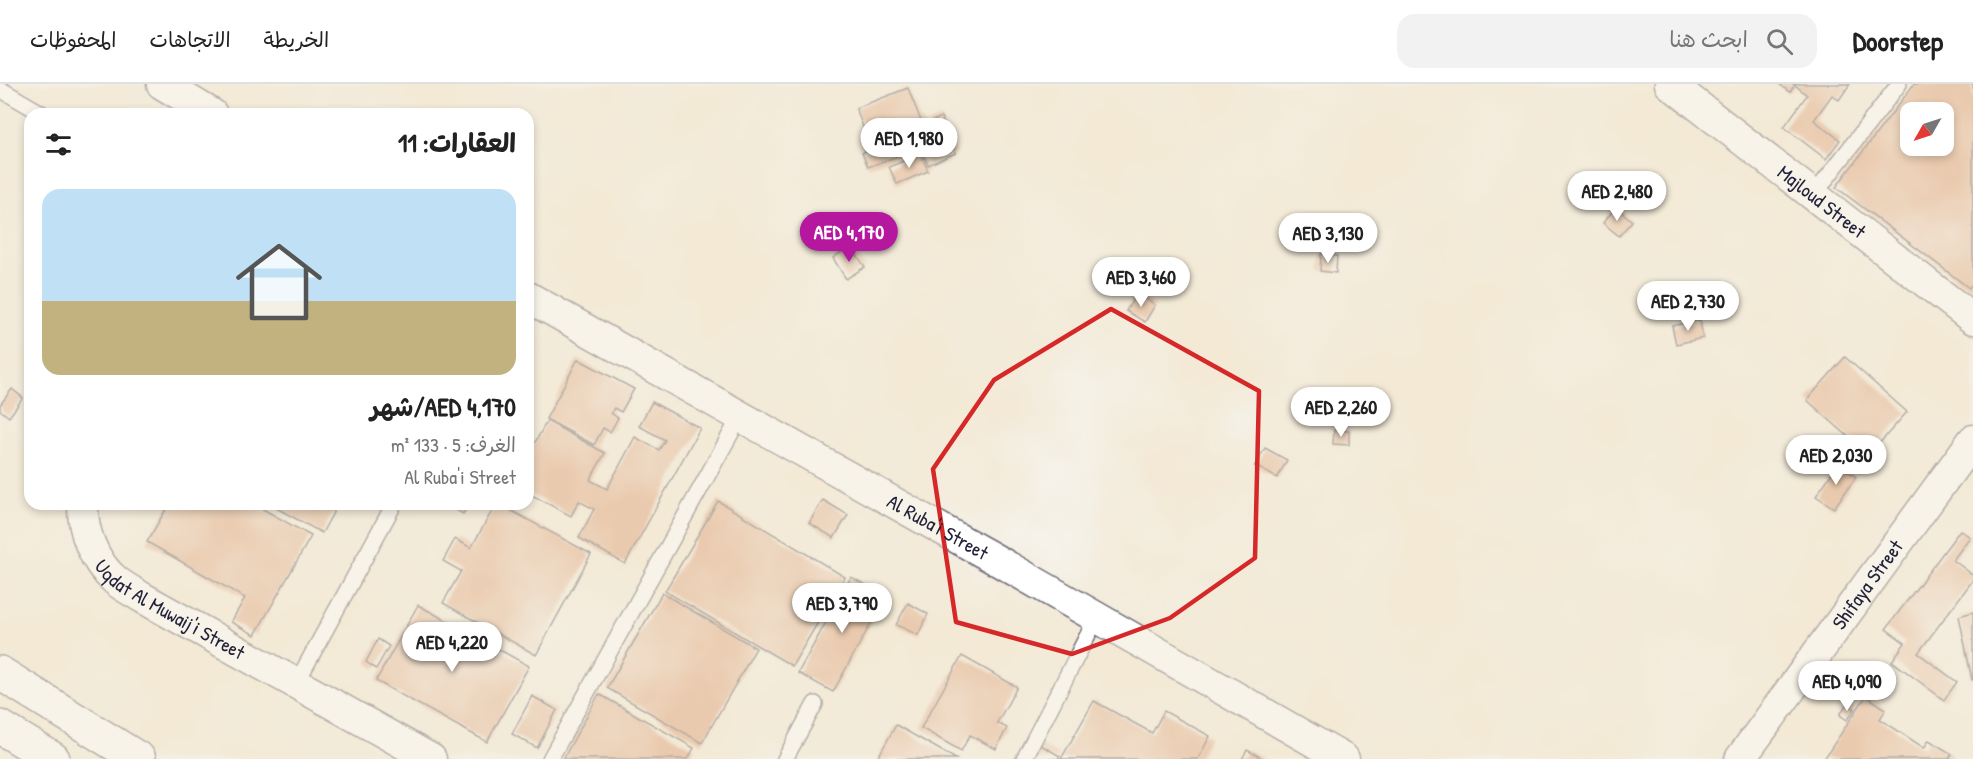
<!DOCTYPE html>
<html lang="ar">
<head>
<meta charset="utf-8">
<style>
  body { margin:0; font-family:"Patrick Hand","Playpen Sans Arabic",sans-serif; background:#f2f2f2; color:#222; direction:rtl; height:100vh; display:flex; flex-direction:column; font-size:22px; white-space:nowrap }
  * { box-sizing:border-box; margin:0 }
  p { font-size:20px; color:#767676 }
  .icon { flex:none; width:33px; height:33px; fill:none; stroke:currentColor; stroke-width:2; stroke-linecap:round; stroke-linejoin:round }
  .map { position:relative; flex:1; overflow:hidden; direction:ltr }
  .drawer { position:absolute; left:24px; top:24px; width:510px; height:402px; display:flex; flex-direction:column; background:#fff; border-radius:18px; box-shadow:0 3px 9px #0003; direction:rtl }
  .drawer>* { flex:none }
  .needle { width:39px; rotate:231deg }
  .controls { position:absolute; left:1900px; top:18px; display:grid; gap:12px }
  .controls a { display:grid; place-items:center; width:54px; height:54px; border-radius:12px; background:#fff; box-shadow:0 3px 9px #0003; font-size:30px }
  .price { position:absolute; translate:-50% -51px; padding:0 14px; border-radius:21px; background:#fff; color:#222; font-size:20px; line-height:39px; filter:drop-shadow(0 2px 3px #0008) }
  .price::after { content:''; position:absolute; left:50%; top:36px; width:18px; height:14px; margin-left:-9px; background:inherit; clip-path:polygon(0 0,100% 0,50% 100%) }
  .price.selected { background:#b5179e; color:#fff }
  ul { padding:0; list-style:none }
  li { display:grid; align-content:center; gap:12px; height:318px; padding:0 18px }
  li span { display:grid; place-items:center; height:186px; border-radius:18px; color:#555 }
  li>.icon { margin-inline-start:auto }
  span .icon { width:108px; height:108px; fill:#fffc; stroke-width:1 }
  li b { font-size:26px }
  h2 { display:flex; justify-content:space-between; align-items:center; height:72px; padding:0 18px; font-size:26px }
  header { display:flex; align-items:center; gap:36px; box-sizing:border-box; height:84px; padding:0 30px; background:#fff; border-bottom:2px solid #e0e0e0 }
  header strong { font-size:28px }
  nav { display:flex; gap:33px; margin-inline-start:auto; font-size:21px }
  .search { width:420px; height:54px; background:#f2f2f2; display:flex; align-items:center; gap:15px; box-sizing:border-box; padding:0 21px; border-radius:18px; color:#767676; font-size:22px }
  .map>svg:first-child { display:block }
  .building { fill:#e0a47f; fill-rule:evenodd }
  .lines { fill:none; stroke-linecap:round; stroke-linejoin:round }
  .service-casing { stroke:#6b6871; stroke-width:18 }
  .minor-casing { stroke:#6b6871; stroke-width:33 }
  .primary-casing { stroke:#6b6871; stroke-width:36 }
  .trunk-casing { stroke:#6b6871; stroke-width:36 }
  .service { stroke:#fff; stroke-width:15 }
  .minor { stroke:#fff; stroke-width:30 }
  .primary { stroke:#fff; stroke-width:33 }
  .trunk { stroke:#fff; stroke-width:33 }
  .marked { fill:none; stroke:#d62828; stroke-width:4.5; stroke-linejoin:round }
  .labels { text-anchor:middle; stroke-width:4.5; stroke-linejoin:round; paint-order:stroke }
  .street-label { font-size:20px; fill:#22223b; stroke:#f6f6f2 }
</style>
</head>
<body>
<header>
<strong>Doorstep</strong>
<div class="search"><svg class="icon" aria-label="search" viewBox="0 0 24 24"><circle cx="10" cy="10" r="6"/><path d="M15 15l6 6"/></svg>ابحث هنا</div>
<nav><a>الخريطة</a><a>الاتجاهات</a><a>المحفوظات</a></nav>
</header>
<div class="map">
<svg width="1973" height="675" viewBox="0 0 1973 675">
  <rect width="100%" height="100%" fill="#f6f6f2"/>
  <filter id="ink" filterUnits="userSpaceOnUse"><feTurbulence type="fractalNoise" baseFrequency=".0167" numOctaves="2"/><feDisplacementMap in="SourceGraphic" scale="12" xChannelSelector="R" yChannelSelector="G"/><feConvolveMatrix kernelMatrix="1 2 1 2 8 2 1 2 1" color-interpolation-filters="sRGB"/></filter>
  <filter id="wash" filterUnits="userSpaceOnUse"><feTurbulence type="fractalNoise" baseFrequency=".008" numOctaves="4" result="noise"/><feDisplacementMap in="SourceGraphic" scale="24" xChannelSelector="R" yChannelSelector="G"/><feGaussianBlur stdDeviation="1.35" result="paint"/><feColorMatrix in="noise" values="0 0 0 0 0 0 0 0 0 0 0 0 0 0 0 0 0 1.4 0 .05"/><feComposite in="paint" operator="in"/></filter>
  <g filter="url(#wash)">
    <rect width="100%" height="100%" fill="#f3e9d6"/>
    <g id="blocks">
      <g class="building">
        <path d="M1779 0H1850L1839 16 1832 11 1814 36 1840 56 1826 75 1784 43 1807 11 1795 1 1790 8Z"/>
        <path d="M1914 0H1973V199L1969 204 1836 103ZM1911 28H1944V62H1911Z"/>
        <path d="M908 4 930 60 868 83 862 69 871 65 856 24Z"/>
        <path d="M941 33 956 69 928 81 922 68 938 61 929 39Z"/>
        <path d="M921 70 928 87 897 100 889 83Z"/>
        <path d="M1616 123 1632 137 1619 152 1603 139Z"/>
        <path d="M851 162 865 183 846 195 833 174Z"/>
        <path d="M1321 170 1337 172 1336 189 1320 187Z"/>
        <path d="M1137 209 1155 221 1145 238 1126 227Z"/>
        <path d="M1700 236 1703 254 1676 260 1672 242Z"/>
        <path d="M1845 273 1907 328 1869 371 1807 316Z"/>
        <path d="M578 275 634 305 621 328 614 324 611 329 618 334 610 348 603 344 594 361 546 335Z"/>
        <path d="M12 305 23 314 9 333 0 326V321Z"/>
        <path d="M652 318 700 344 625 480 579 454 594 425 579 417 571 432 528 409V371L547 337 605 369 590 396 607 405 635 353 659 366 665 356 639 342Z"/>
        <path d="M1334 346 1349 347V361L1333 360Z"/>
        <path d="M1265 364 1287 376 1277 394 1255 382Z"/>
        <path d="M1838 380 1856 393 1834 424 1816 412Z"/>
        <path d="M823 416 848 431 834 454 809 439Z"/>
        <path d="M718 417 845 493 792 582 665 507Z"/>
        <path d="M169 420H254L311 452 255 551 231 538 245 514 147 458Z"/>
        <path d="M269 420H325L335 425 322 449Z"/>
        <path d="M446 420H469L463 430Z"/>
        <path d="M496 420H499L591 470 536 571 443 519 461 487 443 477 455 455 471 464Z"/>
        <path d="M1960 446 1970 453 1953 476 1973 491V496L1918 569 1957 598 1944 616 1892 577 1905 559 1886 545Z"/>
        <path d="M851 493 886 512 833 608 798 589Z"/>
        <path d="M662 509 756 564 702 659 607 604Z"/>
        <path d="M908 519 928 530 918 551 896 541Z"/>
        <path d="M418 521 529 582 487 658 376 597Z"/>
        <path d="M1973 528V596H1972L1959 532Z"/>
        <path d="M378 555 389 562 376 585 366 578Z"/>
        <path d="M962 572 1017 603 997 639 1007 644 996 665 970 651 961 667 921 644Z"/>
        <path d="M599 610 694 664 688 675H563Z"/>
        <path d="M532 612 557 626 537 664 512 650Z"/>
        <path d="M1866 612 1886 625 1880 635 1924 664 1929 656 1952 670 1949 675H1824Z"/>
        <path d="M1094 617 1152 649 1164 627 1210 652 1198 675H1061Z"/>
        <path d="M1847 619 1855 625 1847 636 1840 631Z"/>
        <path d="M896 641 956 675H877Z"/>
        <path d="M1039 660 1060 672 1058 675H1031Z"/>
        <path d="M1247 666 1264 675H1242Z"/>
      </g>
    </g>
  </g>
  <g filter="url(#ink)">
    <use href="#blocks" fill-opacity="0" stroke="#6b6871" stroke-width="1.5"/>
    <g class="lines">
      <g class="service-casing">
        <g id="service">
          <path d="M0 5 43 30"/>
          <path d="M1813 112 1899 0"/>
          <path d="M297 598 393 422"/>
          <path d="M550 675 740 333"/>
          <path d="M785 675 815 620"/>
          <path d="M1024 675 1097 533"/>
        </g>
      </g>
      <g class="minor-casing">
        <g id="minor">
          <path d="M162 0 212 30"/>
          <path id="s1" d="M1670 0 1973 235"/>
          <path id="s2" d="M528 213 1000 478 1344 675"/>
          <path id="s3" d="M83 420C82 447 94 478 115 496 123 503 134 508 143 514L431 675"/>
          <path id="s4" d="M1740 675 1973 356"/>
        </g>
      </g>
      <g class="primary-casing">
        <path id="primary" d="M0 589 139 675"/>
      </g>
      <g class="trunk-casing">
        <path id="trunk" d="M0 643 53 675"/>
      </g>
      <use href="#service" class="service"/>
      <use href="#minor" class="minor"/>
      <use href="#primary" class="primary"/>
      <use href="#trunk" class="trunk"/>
    </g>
  </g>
  <path d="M0 0H1973V675H0ZM1111 225 1259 307 1255 474 1170 534 1072 570 956 538 933 385 994 296Z" fill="#f3e9d6" fill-opacity=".55" fill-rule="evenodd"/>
  <path class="marked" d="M1111 225 1259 307 1255 474 1170 534 1072 570 956 538 933 385 994 296Z"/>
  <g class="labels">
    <g class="street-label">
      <text dy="7" stroke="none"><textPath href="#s1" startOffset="192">Majloud Street</textPath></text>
      <text dy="7" stroke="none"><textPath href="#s2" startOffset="470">Al Ruba'i Street</textPath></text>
      <text dy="7" stroke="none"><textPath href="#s4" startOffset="216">Shifaya Street</textPath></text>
      <text dy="7" stroke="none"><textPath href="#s3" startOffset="147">Uqdat Al Muwaij'i Street</textPath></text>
    </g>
  </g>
</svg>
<div class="controls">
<a><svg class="needle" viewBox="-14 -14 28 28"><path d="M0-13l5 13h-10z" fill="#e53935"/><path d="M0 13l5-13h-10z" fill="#767676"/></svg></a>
</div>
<b class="price" style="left:909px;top:85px">AED 1,980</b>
<b class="price" style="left:1617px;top:138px">AED 2,480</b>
<b class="price selected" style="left:849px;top:179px">AED 4,170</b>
<b class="price" style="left:1328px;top:180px">AED 3,130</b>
<b class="price" style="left:1141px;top:224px">AED 3,460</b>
<b class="price" style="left:1688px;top:248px">AED 2,730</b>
<b class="price" style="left:1341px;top:354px">AED 2,260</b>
<b class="price" style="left:1836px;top:402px">AED 2,030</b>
<b class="price" style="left:842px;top:550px">AED 3,790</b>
<b class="price" style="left:452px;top:589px">AED 4,220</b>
<b class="price" style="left:1847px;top:628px">AED 4,090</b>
<section class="drawer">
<h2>العقارات: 11<svg class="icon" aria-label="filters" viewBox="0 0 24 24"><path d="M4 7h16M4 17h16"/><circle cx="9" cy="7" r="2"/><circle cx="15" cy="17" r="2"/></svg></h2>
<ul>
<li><span style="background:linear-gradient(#bfe0f5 60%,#c2b280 0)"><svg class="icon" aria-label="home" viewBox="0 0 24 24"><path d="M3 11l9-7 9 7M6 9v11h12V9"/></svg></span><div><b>AED 4,170/شهر</b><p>الغرف: 5 · 133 m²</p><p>Al Ruba'i Street</p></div></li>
</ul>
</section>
</div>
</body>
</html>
